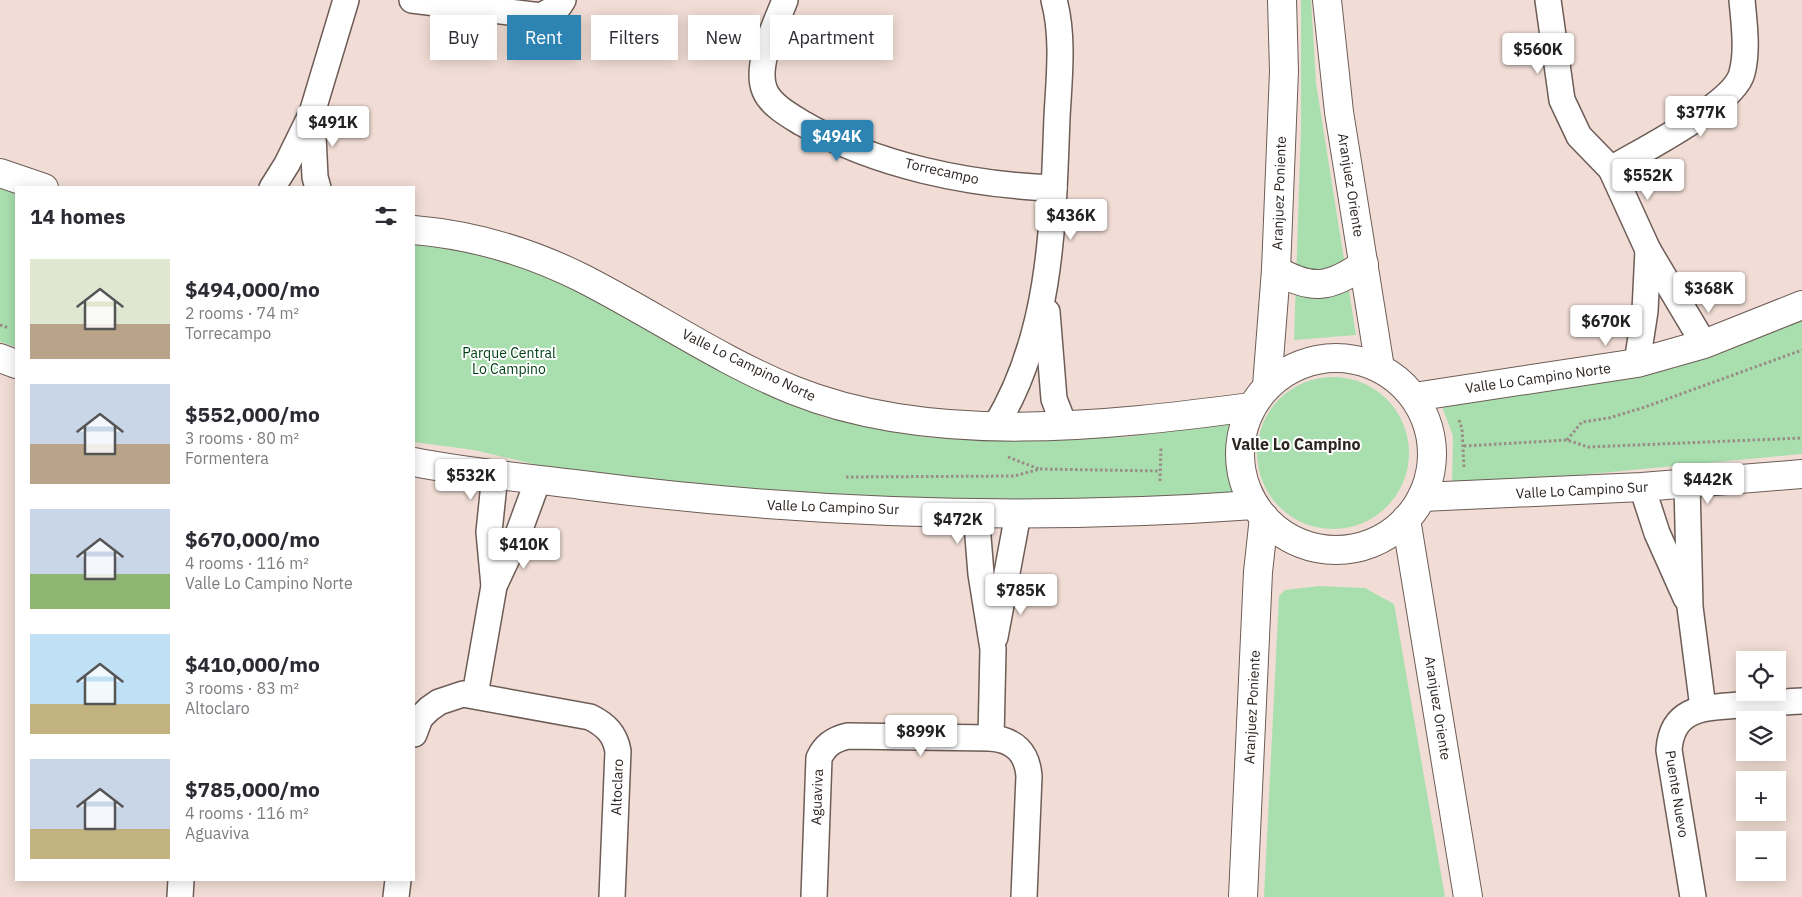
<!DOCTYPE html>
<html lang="en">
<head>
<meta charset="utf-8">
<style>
  body { margin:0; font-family:"IBM Plex Sans",sans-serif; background:#f7f7f7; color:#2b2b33; height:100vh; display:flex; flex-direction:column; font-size:19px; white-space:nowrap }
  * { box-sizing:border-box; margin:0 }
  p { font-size:16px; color:#7c7c81 }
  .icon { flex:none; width:28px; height:28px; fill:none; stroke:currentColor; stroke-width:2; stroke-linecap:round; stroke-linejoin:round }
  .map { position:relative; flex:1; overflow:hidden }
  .side { position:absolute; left:15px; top:186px; width:400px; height:695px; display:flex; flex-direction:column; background:#fff; border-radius:0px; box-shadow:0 2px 12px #0003 }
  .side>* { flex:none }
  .banner { position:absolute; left:430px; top:15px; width:475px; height:45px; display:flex; gap:10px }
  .buttons { position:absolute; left:1736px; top:651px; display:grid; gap:10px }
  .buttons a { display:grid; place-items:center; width:50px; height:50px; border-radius:0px; background:#fff; box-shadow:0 2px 12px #0003; font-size:25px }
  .price { position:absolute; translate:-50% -42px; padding:0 11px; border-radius:5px; background:#fff; color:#222; font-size:16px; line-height:32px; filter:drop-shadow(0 1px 2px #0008) }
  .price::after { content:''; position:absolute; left:50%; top:30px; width:15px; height:11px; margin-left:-8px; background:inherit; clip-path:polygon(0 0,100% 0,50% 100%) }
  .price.active { background:#2d83b2; color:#fff }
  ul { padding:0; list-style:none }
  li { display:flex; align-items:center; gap:15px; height:125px; padding:0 15px }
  li span { display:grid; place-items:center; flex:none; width:140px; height:100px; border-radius:0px; color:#555 }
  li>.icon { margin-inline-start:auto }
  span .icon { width:60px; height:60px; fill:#fffc; stroke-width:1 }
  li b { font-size:21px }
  h2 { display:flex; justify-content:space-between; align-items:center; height:60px; padding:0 15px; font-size:21px }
  .chip { padding:0 18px; border-radius:0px; background:#fff; box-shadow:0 2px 12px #0003; font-size:18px; line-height:45px }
  .chip.active { background:#2d83b2; color:#fff }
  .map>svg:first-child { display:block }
  .green { fill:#a9dfaf }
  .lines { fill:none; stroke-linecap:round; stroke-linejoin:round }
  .minor-casing { stroke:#6d5d56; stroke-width:28 }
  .tertiary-casing { stroke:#6d5d56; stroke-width:30 }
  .path { stroke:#9a8c86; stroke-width:3; stroke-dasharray:2.5 2.5; stroke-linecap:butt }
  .minor { stroke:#fff; stroke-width:25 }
  .tertiary { stroke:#fff; stroke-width:28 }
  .labels { text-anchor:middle; stroke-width:4; stroke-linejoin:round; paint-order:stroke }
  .street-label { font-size:14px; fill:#2c2522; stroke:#fff }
  .park-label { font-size:14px; fill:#004114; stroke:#fff }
  .quarter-label { font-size:16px; font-weight:bold; fill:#2c2522; stroke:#fff }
</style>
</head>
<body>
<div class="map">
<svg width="1802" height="897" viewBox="0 0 1802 897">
  <rect width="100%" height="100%" fill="#f1ddd5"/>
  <g class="green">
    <path d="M1301 0H1311L1316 83 1356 335 1294 340 1301 129Z"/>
    <path d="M0 186 16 191V347L0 342Z"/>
    <path d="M414 240 471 245 569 283 713 362 823 417 924 437 986 441 1127 437 1232 422C1225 452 1227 476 1237 506H1029L779 494 546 467 474 450 414 442Z"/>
    <path d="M1802 314V454L1452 487 1453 436 1440 401 1609 381 1693 358Z"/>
    <circle cx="1333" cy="453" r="76"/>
    <path d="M1319 586 1365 588 1394 604 1445 897H1264L1279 596 1285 590Z"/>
  </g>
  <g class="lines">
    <g class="minor-casing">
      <g id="minor">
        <path d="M412 0 541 16 559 6 563 0"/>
        <path d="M785 0C776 24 754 66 765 91 771 105 789 115 802 123 876 166 970 185 1054 188"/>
        <path d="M1548 0 1562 100 1579 136 1611 169C1641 151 1735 104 1742 73 1748 50 1744 23 1742 0"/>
        <path d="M312 115 315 177 318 188"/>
        <path d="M1611 169 1648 250 1704 344"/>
        <path d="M272 188 287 164 312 113 346 0"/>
        <path d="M1047 312 1054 399 1064 425"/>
        <path d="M1637 363 1645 311 1648 250"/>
        <path d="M996 425C1052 333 1053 222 1057 117 1059 79 1064 37 1054 0"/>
        <path d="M1687 484 1690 607 1703 708"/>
        <path d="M1642 487 1657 533 1686 598"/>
        <path d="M976 512 981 574 993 649 991 738"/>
        <path d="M494 586 517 537 538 480"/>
        <path d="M995 637 1018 514"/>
        <path d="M475 695 494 586 489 532 495 474"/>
        <path d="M414 734 420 718 429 709 439 702 463 694 590 717C606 725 615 734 618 751L612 897"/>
        <path d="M180 897 181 880"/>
        <path d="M396 897 398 880"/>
        <path d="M814 897 819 758C825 745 834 739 848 736L991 738C1014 740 1027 752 1029 776L1024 897"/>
        <path d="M1693 897 1669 750C1672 706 1706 708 1740 705 1761 704 1781 702 1802 701"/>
      </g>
    </g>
    <g class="tertiary-casing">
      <g id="tertiary">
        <path d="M1327 0 1339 112 1380 368"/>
        <path d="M0 173 44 188"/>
        <path d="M414 230C472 235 530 252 582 278 653 314 719 360 793 390 932 446 1106 426 1251 407"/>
        <path d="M1276 270C1312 291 1330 288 1364 264"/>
        <path d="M0 358 16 364"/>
        <circle cx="1336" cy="454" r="96"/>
        <path d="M1267 386 1276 270 1284 71 1282 0"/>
        <path d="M1414 397 1637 363 1704 344 1802 305"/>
        <path d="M414 462C469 473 526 478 582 485 805 514 1030 521 1254 505"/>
        <path d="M1422 497 1642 487 1802 474"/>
        <path d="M1406 519 1468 897"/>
        <path d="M1243 897 1258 572 1264 517"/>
      </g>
    </g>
    <g class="path">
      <path d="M0 325 9 328"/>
      <path d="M1459 420 1462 429 1464 468"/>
      <path d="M1567 440 1582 422 1609 418 1645 407 1802 350"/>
      <path d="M1464 446 1567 440 1588 447 1802 438"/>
      <path d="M1008 457 1039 469"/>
      <path d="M846 477 1014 476 1040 469 1160 471"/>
      <path d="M1160 481 1161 447"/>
    </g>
    <use href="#minor" class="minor"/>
    <use href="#tertiary" class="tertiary"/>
  </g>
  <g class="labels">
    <g class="street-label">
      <text transform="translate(942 171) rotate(13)" y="5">Torrecampo</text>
      <text transform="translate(1351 185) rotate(81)" y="5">Aranjuez Oriente</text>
      <text transform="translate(1279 193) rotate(-88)" y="5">Aranjuez Poniente</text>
      <text transform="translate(749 365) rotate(26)" y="5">Valle Lo Campino Norte</text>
      <text transform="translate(1538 378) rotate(-8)" y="5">Valle Lo Campino Norte</text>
      <text transform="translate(1582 490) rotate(-3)" y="5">Valle Lo Campino Sur</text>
      <text transform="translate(833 507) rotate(2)" y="5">Valle Lo Campino Sur</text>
      <text transform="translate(1252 707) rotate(-87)" y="5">Aranjuez Poniente</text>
      <text transform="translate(1438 708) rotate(81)" y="5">Aranjuez Oriente</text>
      <text transform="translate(617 787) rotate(-88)" y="5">Altoclaro</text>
      <text transform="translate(1677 794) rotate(81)" y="5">Puente Nuevo</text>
      <text transform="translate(817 797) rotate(-88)" y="5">Aguaviva</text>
    </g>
    <g class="park-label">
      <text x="509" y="358">Parque Central<tspan x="509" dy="16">Lo Campino</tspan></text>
    </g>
    <g class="quarter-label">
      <text x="1296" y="450">Valle Lo Campino</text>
    </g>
  </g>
</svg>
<div class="buttons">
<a><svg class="icon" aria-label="locate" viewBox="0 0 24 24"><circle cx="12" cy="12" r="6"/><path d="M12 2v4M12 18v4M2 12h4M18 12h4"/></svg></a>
<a><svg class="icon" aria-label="layers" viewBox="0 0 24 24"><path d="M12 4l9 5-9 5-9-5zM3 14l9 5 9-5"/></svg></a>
<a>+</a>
<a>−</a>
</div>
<b class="price" style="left:1538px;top:75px">$560K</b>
<b class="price" style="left:1701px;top:138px">$377K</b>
<b class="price" style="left:333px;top:148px">$491K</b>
<b class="price active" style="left:837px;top:162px">$494K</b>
<b class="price" style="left:1648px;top:201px">$552K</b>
<b class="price" style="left:1071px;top:241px">$436K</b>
<b class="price" style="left:1709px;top:314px">$368K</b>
<b class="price" style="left:1606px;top:347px">$670K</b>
<b class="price" style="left:471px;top:501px">$532K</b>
<b class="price" style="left:1708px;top:505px">$442K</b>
<b class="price" style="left:958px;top:545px">$472K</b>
<b class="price" style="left:524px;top:570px">$410K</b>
<b class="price" style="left:1021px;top:616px">$785K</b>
<b class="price" style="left:921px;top:757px">$899K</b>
<div class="banner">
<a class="chip">Buy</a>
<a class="chip active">Rent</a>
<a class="chip">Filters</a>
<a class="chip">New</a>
<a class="chip">Apartment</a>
</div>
<section class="side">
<h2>14 homes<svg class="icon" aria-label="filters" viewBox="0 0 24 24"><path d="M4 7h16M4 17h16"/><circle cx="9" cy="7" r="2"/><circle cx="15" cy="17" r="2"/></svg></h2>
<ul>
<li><span style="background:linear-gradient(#dfe7d0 65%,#b9a48a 0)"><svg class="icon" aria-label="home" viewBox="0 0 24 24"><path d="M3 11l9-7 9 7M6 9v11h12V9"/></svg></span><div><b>$494,000/mo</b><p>2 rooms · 74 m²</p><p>Torrecampo</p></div></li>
<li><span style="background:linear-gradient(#c9d6e8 60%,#b9a48a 0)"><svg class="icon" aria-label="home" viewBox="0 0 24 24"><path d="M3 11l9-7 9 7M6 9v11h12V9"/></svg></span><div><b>$552,000/mo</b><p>3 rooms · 80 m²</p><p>Formentera</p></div></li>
<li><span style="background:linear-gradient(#c9d6e8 65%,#8fb573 0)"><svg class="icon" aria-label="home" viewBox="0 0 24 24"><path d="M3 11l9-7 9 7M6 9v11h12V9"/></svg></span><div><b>$670,000/mo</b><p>4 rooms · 116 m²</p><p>Valle Lo Campino Norte</p></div></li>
<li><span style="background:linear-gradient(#bfe0f5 70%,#c2b280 0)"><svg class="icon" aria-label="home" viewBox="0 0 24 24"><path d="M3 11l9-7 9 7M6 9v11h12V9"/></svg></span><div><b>$410,000/mo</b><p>3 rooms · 83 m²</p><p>Altoclaro</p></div></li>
<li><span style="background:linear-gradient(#c9d6e8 70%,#c2b280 0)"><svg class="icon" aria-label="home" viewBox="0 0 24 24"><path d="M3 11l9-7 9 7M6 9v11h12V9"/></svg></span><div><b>$785,000/mo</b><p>4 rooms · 116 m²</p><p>Aguaviva</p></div></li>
</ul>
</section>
</div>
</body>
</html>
